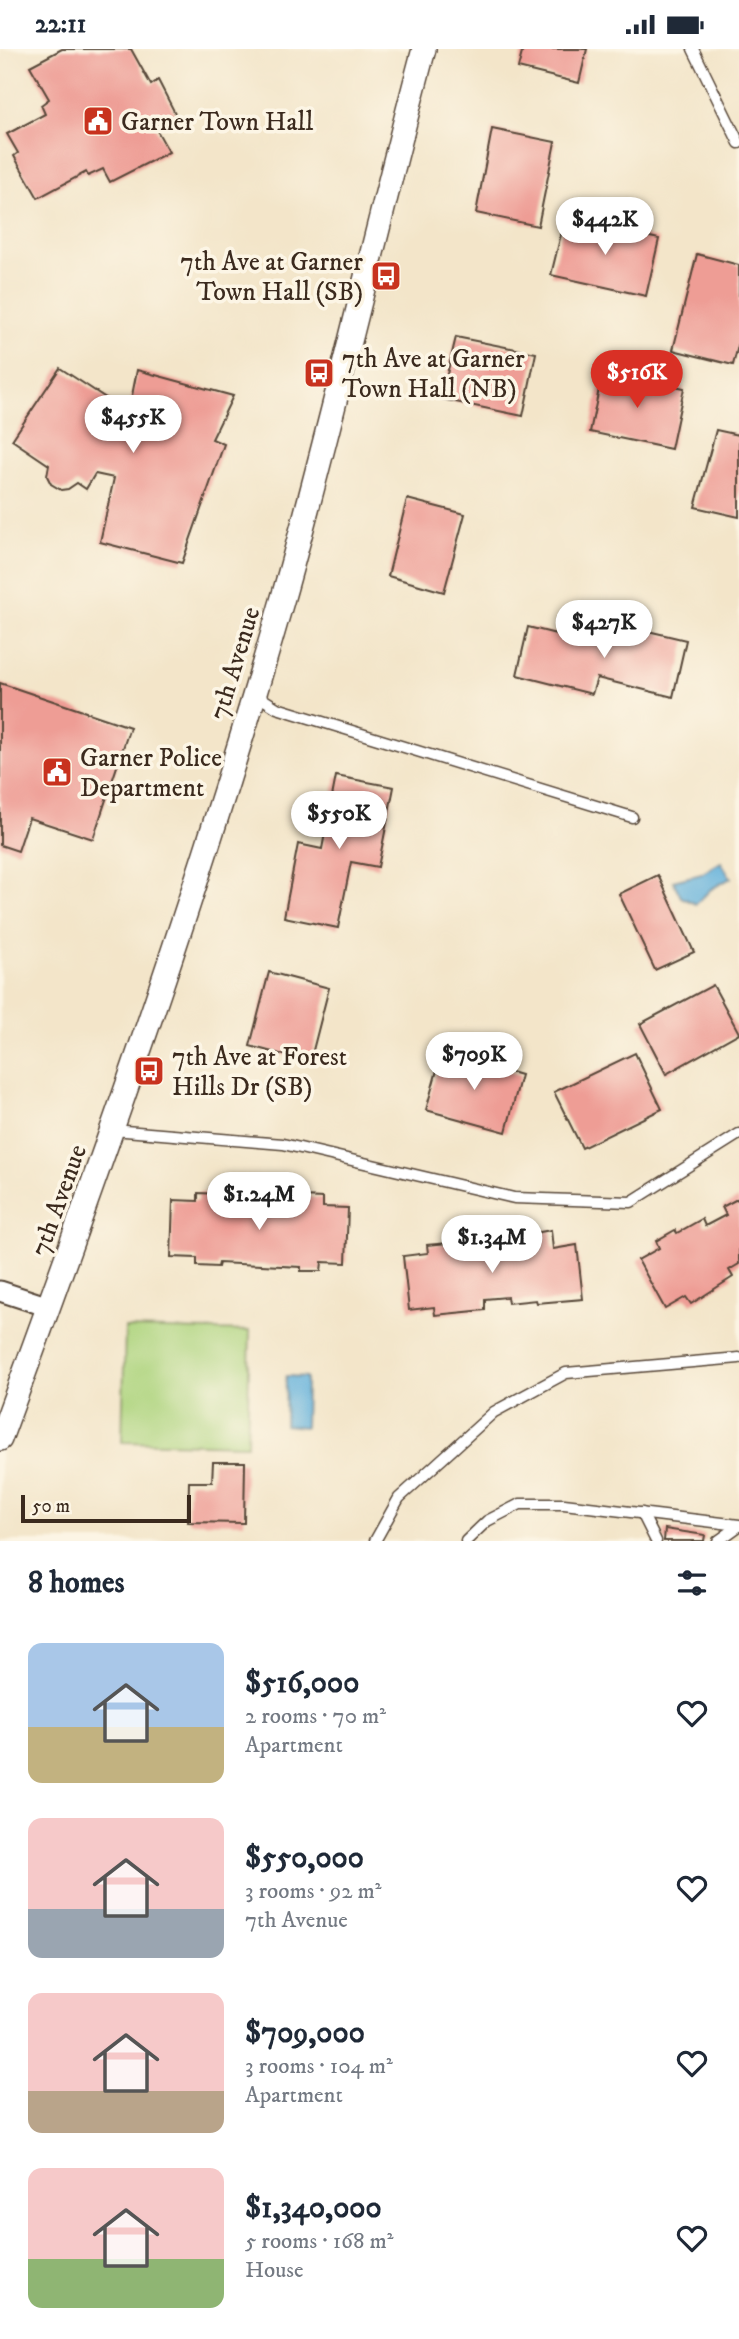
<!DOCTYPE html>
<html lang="en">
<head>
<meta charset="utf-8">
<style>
  body { margin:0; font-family:"IM FELL DW Pica",serif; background:#f2f2f3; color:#1f2937; height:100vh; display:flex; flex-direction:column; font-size:26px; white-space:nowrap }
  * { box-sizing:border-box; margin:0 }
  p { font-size:23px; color:#747a83 }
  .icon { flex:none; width:38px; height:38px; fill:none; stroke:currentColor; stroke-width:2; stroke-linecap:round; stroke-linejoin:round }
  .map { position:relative; height:1492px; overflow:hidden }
  .panel { display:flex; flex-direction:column; background:#fff; flex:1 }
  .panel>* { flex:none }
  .scale { position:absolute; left:21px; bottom:18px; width:170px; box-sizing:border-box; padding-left:7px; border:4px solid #3b2a1e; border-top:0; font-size:19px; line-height:24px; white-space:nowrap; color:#3b2a1e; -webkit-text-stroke:5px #fcf5e5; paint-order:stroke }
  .price { position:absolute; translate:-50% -60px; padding:0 16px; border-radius:24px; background:#fff; color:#222; font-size:23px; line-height:46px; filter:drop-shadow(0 2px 4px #0008) }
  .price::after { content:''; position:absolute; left:50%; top:42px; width:21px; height:16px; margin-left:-10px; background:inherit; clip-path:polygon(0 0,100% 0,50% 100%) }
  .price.active { background:#d93025; color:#fff }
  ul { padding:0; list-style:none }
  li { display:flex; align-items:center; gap:21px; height:175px; padding:0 28px }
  li span { display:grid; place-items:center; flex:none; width:196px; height:140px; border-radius:14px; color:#555 }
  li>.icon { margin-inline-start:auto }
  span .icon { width:84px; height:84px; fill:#fffc; stroke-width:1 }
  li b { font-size:30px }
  h2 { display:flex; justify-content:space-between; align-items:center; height:84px; padding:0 28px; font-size:30px }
  .status { display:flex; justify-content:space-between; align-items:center; height:49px; padding:0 35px; background:#fff; direction:ltr }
  .status svg { height:19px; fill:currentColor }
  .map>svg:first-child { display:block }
  .green { fill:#add47e; stroke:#747f4e; stroke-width:2 }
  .water { fill:#62b1dc; stroke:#4e6e7d; stroke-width:2 }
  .building { fill:#ee9d95 }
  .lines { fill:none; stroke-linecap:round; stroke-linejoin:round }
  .service-casing { stroke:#574638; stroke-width:13 }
  .minor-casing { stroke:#574638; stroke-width:23 }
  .tertiary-casing { stroke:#574638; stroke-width:26 }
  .service { stroke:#fff; stroke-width:10 }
  .minor { stroke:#fff; stroke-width:19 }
  .tertiary { stroke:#fff; stroke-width:23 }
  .labels { text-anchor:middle; stroke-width:7; stroke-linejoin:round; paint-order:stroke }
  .poi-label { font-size:26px; fill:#3b2a1e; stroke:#fcf5e5; text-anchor:start }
  .street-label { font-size:26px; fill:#3b2a1e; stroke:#fcf5e5 }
</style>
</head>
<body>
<div class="status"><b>22:11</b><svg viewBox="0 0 49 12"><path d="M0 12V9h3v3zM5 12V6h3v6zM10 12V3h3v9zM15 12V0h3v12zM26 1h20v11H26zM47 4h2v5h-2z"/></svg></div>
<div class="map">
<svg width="739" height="1492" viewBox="0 0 739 1492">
  <rect width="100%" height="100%" fill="#fcf5e5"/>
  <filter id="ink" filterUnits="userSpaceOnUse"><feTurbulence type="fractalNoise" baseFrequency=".0143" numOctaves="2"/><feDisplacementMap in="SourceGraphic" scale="14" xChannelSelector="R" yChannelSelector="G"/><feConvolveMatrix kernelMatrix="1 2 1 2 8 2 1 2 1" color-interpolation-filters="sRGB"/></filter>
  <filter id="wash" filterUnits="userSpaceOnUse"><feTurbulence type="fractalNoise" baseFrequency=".00686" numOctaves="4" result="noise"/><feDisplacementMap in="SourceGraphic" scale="28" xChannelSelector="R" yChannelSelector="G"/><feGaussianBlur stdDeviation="1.57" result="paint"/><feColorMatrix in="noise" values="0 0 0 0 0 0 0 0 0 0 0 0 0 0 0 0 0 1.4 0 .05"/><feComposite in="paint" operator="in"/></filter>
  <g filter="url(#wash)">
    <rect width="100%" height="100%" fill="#f3e5c9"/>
    <path class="green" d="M125 1279 250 1282 247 1396 122 1393Z"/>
    <g class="water">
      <path d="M721 813 731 829 711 840 696 855 681 848 673 832 701 825Z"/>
      <path d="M286 1327 306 1328 305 1378 285 1376Z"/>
    </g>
    <g id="blocks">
      <g class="building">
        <path d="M62 0H131L151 36 158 31 176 66 155 78 169 103 110 133 103 120 88 127 86 123 38 149 14 107 18 104 7 85 45 65 41 56 49 50 30 17Z"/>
        <path d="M523 0H587L579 34 518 19Z"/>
        <path d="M492 80 555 93 538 177 476 164Z"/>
        <path d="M565 169 659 190 646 247 551 226Z"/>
        <path d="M697 205 739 216V293L733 316 673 301Z"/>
        <path d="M456 288 536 304 523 367 441 350Z"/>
        <path d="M60 319 112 353 130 357 137 321 233 347 212 390 224 395 182 514 100 493 114 429 95 425 86 440 77 434 68 440 61 441 51 435 47 427 49 416 12 391Z"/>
        <path d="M603 321 684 339 671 400 590 383Z"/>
        <path d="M716 381 739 386V468L695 458Z"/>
        <path d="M407 450 465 465 444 543 388 527Z"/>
        <path d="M610 573 686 591 673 648 597 629 592 645 517 626 528 578 604 597Z"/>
        <path d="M0 634 130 678 93 790 29 769 18 802 0 796Z"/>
        <path d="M336 727 394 738 378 818 351 813 338 879 284 868 298 795 322 800Z"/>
        <path d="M658 826 694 903 655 921 619 845Z"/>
        <path d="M269 923 329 939 310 1013 250 997Z"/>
        <path d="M713 936 739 984 666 1025 640 975Z"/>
        <path d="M442 1003 521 1026 506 1083 426 1061Z"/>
        <path d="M635 1004 662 1060 582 1099 554 1043Z"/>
        <path d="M198 1144 220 1145V1149L302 1152V1148L323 1149V1158L348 1159 346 1214 322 1213 321 1222H301V1218L219 1214 218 1218 197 1217V1209L171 1208 173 1151 198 1152Z"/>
        <path d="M739 1149V1215L729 1221 733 1228 691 1255 686 1248 665 1260 638 1211 659 1199 656 1192 675 1181 677 1184 702 1170 705 1177 726 1166 722 1158Z"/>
        <path d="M551 1181 553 1200 577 1196 583 1250 537 1254 536 1251 508 1254 507 1248 485 1250V1261L435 1266 434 1258 409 1261 403 1207 428 1204 427 1196 448 1194V1197L476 1195 477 1202 502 1199 501 1191 530 1189 529 1185Z"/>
        <path d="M213 1413H245L244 1474 188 1473 189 1433H212Z"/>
        <path d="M665 1480 705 1486 704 1492H664Z"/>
      </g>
    </g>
  </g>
  <g filter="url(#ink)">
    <use href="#blocks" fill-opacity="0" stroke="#574638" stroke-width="2"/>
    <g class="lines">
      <g class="service-casing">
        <g id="service">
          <path d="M693 0 739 94"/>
          <path d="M255 645 277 659 632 768"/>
          <path d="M113 1081 283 1095 514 1149 631 1153 739 1085"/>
          <path d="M642 1464 656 1492"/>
          <path d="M375 1492 399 1449 494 1363 566 1324 739 1309"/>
          <path d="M466 1492 487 1472 520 1455H564L739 1476"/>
          <path d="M718 1492 739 1477"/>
        </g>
      </g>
      <g class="minor-casing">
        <path id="minor" d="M0 1242 49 1258"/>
      </g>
      <g class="tertiary-casing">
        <path id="tertiary" d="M0 1390C102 1114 201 835 282 552 334 369 375 183 424 0"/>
      </g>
      <use href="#service" class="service"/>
      <use href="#minor" class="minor"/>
      <use href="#tertiary" class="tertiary"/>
    </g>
  </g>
  <defs>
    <g id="civic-square" transform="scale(1.575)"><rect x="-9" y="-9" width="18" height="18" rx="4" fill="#c8321e" stroke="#fcf5e5"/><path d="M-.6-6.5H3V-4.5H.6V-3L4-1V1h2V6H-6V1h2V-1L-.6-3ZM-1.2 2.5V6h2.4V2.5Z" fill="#fff"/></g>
    <g id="bus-square" transform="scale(1.575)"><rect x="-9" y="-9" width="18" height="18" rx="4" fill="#c8321e" stroke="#fcf5e5"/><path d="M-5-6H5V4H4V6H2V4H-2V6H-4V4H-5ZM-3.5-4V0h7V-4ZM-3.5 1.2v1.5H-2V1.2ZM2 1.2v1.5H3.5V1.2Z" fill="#fff"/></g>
  </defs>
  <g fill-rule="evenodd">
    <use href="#civic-square" x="98" y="72"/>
    <use href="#bus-square" x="386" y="227"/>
    <use href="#bus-square" x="319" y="324"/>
    <use href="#civic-square" x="57" y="723"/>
    <use href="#bus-square" x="149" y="1022"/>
  </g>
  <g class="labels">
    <g class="poi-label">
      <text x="121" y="81">Garner Town Hall</text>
      <text x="363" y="221" text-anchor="end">7th Ave at Garner<tspan x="363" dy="30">Town Hall (SB)</tspan></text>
      <text x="342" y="318">7th Ave at Garner<tspan x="342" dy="30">Town Hall (NB)</tspan></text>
      <text x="80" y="717">Garner Police<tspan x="80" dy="30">Department</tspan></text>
      <text x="172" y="1016">7th Ave at Forest<tspan x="172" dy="30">Hills Dr (SB)</tspan></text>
    </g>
    <g class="street-label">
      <text transform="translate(234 614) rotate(-73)" y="9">7th Avenue</text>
      <text transform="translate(58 1151) rotate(-70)" y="9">7th Avenue</text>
    </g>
  </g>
</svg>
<div class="scale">50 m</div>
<b class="price" style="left:605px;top:208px">$442K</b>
<b class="price active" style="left:637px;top:361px">$516K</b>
<b class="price" style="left:133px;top:406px">$455K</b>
<b class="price" style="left:604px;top:611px">$427K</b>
<b class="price" style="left:339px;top:802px">$550K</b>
<b class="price" style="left:474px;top:1043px">$709K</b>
<b class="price" style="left:259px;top:1183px">$1.24M</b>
<b class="price" style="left:492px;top:1226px">$1.34M</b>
</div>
<section class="panel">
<h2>8 homes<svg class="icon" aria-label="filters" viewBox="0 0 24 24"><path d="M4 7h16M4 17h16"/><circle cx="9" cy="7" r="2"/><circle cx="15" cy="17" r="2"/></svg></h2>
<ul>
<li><span style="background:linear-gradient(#a9c7e8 60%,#c2b280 0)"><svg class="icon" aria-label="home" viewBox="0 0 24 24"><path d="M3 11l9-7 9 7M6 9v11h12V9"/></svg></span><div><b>$516,000</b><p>2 rooms · 70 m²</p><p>Apartment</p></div><svg class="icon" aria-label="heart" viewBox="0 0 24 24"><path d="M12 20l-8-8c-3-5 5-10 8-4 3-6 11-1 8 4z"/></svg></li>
<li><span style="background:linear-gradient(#f6c9c9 65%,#9aa5b1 0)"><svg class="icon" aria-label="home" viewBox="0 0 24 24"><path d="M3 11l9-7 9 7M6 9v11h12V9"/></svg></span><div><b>$550,000</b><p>3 rooms · 92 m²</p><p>7th Avenue</p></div><svg class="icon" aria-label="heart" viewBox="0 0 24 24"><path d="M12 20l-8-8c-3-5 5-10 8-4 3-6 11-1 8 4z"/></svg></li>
<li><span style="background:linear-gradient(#f6c9c9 70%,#b9a48a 0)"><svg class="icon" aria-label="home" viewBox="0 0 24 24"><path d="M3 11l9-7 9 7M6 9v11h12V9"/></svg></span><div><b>$709,000</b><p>3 rooms · 104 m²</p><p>Apartment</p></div><svg class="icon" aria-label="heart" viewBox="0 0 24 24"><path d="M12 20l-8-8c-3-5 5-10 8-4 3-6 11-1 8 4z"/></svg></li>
<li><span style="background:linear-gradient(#f6c9c9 65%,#8fb573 0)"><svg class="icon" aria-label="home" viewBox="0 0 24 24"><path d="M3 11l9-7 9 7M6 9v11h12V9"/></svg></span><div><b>$1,340,000</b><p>5 rooms · 168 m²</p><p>House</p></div><svg class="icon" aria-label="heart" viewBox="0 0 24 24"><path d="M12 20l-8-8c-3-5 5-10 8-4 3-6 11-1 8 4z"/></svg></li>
</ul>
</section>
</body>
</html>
